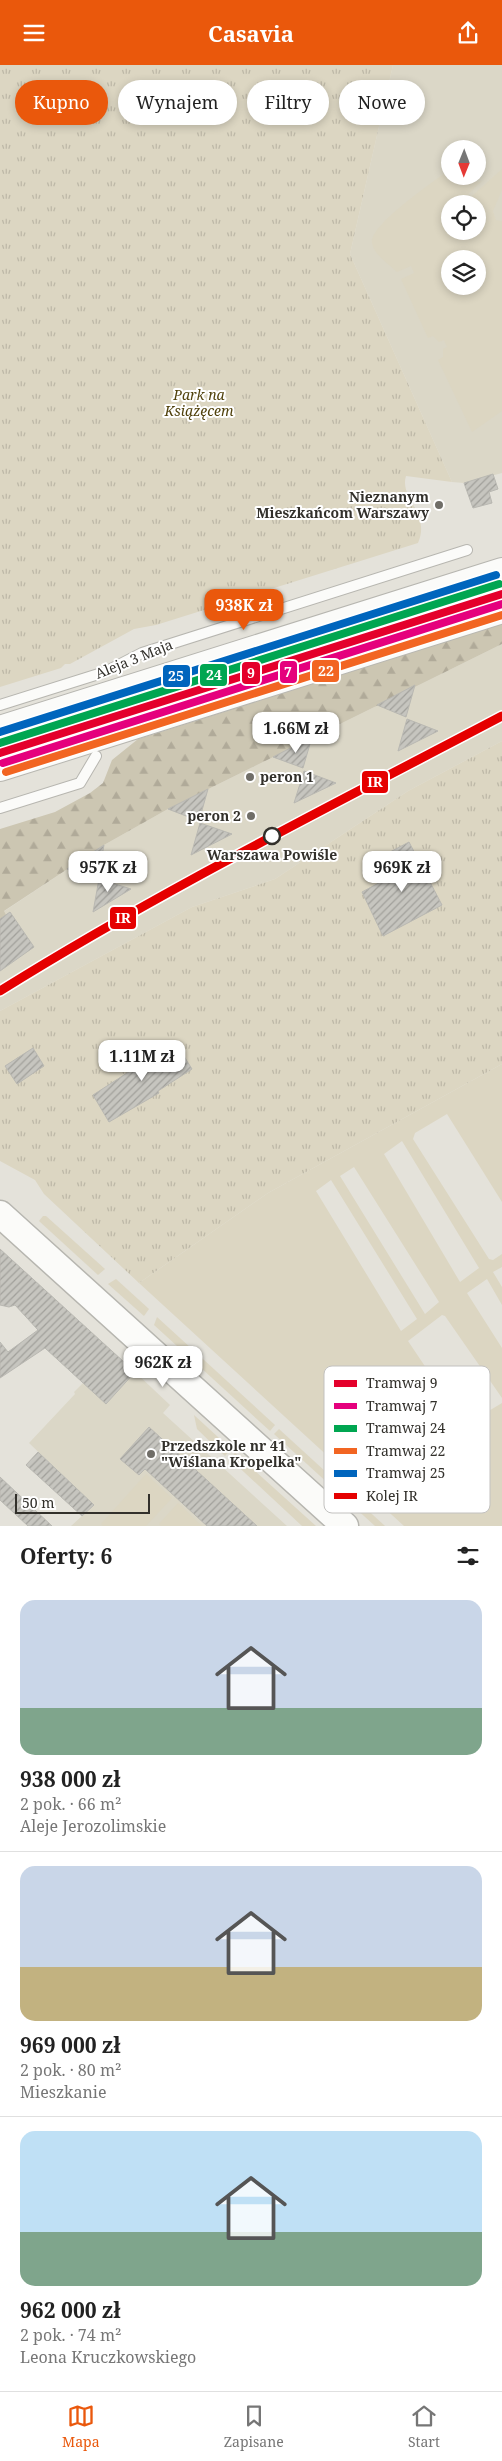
<!DOCTYPE html>
<html lang="pl">
<head>
<meta charset="utf-8">
<style>
  body { margin:0; font-family:"Noto Serif",serif; background:#f2f2f2; color:#222; height:100vh; display:flex; flex-direction:column; font-size:19px; white-space:nowrap }
  * { box-sizing:border-box; margin:0 }
  p { font-size:16px; color:#767676 }
  .icon { flex:none; width:28px; height:28px; fill:none; stroke:currentColor; stroke-width:2; stroke-linecap:round; stroke-linejoin:round }
  .map { position:relative; height:1461px; overflow:hidden }
  .side { display:flex; flex-direction:column; background:#fff; flex:1 }
  .side>* { flex:none }
  .banner { position:absolute; left:15px; top:15px; width:472px; height:45px; display:flex; gap:10px }
  .needle { width:32px; rotate:181deg }
  .fabs { position:absolute; left:441px; top:75px; display:grid; gap:10px }
  .fabs a { display:grid; place-items:center; width:45px; height:45px; border-radius:50%; background:#fff; box-shadow:0 2px 8px #0003; font-size:25px }
  .scale { position:absolute; left:15px; bottom:12px; width:135px; box-sizing:border-box; padding-left:5px; border:2px solid #32302b; border-top:0; font-size:14px; line-height:18px; white-space:nowrap; color:#32302b; -webkit-text-stroke:4px #fff; paint-order:stroke }
  .price { position:absolute; translate:-50% -42px; padding:0 11px; border-radius:10px; background:#fff; color:#222; font-size:16px; line-height:32px; filter:drop-shadow(0 1px 2px #0008) }
  .price::after { content:''; position:absolute; left:50%; top:30px; width:15px; height:11px; margin-left:-8px; background:inherit; clip-path:polygon(0 0,100% 0,50% 100%) }
  .price.selected { background:#ea580c; color:#fff }
  ul { padding:0; list-style:none }
  li { display:grid; align-content:center; gap:10px; height:265px; padding:0 20px }
  li+li { border-top:1px solid #e0e0e0 }
  li span { display:grid; place-items:center; height:155px; border-radius:15px; color:#555 }
  li>.icon { margin-inline-start:auto }
  span .icon { width:90px; height:90px; fill:#fffc; stroke-width:1 }
  li b { font-size:21px }
  h2 { display:flex; justify-content:space-between; align-items:center; height:60px; padding:0 20px; font-size:21px }
  .chip { padding:0 18px; border-radius:22px; background:#fff; box-shadow:0 2px 8px #0003; font-size:18px; line-height:45px }
  .chip.selected { background:#ea580c; color:#fff }
  header { display:flex; justify-content:space-between; align-items:center; height:65px; padding:0 20px; background:#ea580c; color:#fff; font-size:22px; font-weight:700 }
  .dock { display:flex; justify-content:space-around; align-items:center; height:70px; border-top:1px solid #e0e0e0; background:#fff; font-size:14px; color:#767676 }
  .dock a { display:grid; justify-items:center; gap:2px }
  .dock .selected { color:#ea580c }
  .map>svg:first-child { display:block }
  .built { fill:#dbd7c7; fill-rule:evenodd }
  .green { fill:#dcd6c2; fill-rule:evenodd }
  .forest { fill:url(#forest-firs) }
  .park { fill:url(#park-tufts) }
  .building { fill:url(#building-hatch); stroke:#b9b8b2 }
  .lines { fill:none; stroke-linecap:round; stroke-linejoin:round }
  .service-casing { stroke:#b7b6b0; stroke-width:12 }
  .tertiary-casing { stroke:#b7b6b0; stroke-width:29 }
  .secondary-casing { stroke:#b7b6b0; stroke-width:30 }
  .service { stroke:#fbfbf9; stroke-width:10 }
  .tertiary { stroke:#fbfbf9; stroke-width:26 }
  .secondary { stroke:#fbfbf9; stroke-width:28 }
  .rail-1-casing { stroke:#fff; stroke-width:12 }
  .rail-1 { stroke:#e50000; stroke-width:9 }
  .tram-1-casing { stroke:#fff; stroke-width:11 }
  .tram-2-casing { stroke:#fff; stroke-width:11 }
  .tram-3-casing { stroke:#fff; stroke-width:11 }
  .tram-4-casing { stroke:#fff; stroke-width:11 }
  .tram-5-casing { stroke:#fff; stroke-width:11 }
  .tram-1 { stroke:#e4002b; stroke-width:8 }
  .tram-2 { stroke:#e5007d; stroke-width:8 }
  .tram-3 { stroke:#00a651; stroke-width:8 }
  .tram-4 { stroke:#f26522; stroke-width:8 }
  .tram-5 { stroke:#0065bd; stroke-width:8 }
  .poi-dot { fill:#706e68; stroke:#fff; stroke-width:2 }
  .stop-dot { fill:#fff; stroke:#32302b; stroke-width:2.5 }
  .labels { text-anchor:middle; stroke-width:4; stroke-linejoin:round; paint-order:stroke }
  .park-label { font-size:14px; font-style:italic; fill:#50410b; stroke:#fff }
  .poi-label { font-size:14px; font-weight:bold; fill:#32302b; stroke:#fff; text-anchor:end }
  .street-label { font-size:14px; fill:#32302b; stroke:#fff }
  .stop-label { font-size:14px; font-weight:bold; fill:#32302b; stroke:#fff }
  .key { fill:#fff; stroke:#c2c1bf; stroke-width:1 }
  .key-label { font-size:14px; fill:#32302b }
  .line-badge { stroke:#fff; stroke-width:2 }
  .badge-label { font-size:14px; text-anchor:middle; font-weight:bold; fill:#fff }
</style>
</head>
<body>
<header><svg class="icon" aria-label="menu" viewBox="0 0 24 24"><path d="M4 6h16M4 12h16M4 18h16"/></svg>Casavia<svg class="icon" aria-label="share" viewBox="0 0 24 24"><path d="M12 15V3M7 8l5-5 5 5M5 13v7h14v-7"/></svg></header>
<div class="map">
<svg width="502" height="1461" viewBox="0 0 502 1461">
  <defs>
    <pattern id="forest-firs" width="22" height="20" patternUnits="userSpaceOnUse" patternTransform="scale(1.25)"><rect width="22" height="20" fill="#ccc6b2"/><path d="M5 1l3.5 6h-7zM16 11l3.5 6h-7z" fill="#b0aa99"/></pattern>
    <pattern id="park-tufts" width="24" height="20" patternUnits="userSpaceOnUse" patternTransform="scale(1.25)"><rect width="24" height="20" fill="#dcd6c2"/><path d="M3 7l-1-3M5 7V3M7 7l1-3M15 17l-1-3M17 17v-4M19 17l1-3" fill="none" stroke="#bdb8a7"/></pattern>
    <pattern id="building-hatch" width="6" height="6" patternUnits="userSpaceOnUse" patternTransform="scale(1.25)"><rect width="6" height="6" fill="#c6c5bf"/><path d="M-1 1l2-2M0 6l6-6M5 7l2-2" fill="none" stroke="#a1a09b"/></pattern>
  </defs>
  <rect width="100%" height="100%" fill="#e4e2da"/>
  <g class="built">
    <path d="M393 0H502V408L464 418 452 417 350 189ZM450 84H478V111H450ZM450 139H478V166H450ZM450 194H478V221H450Z"/>
    <path d="M502 579V676L408 726 275 814 192 842 0 946V854L3 847 104 780 168 744Z"/>
    <path d="M135 1307 170 1340 163 1348 287 1461H71L94 1440 29 1378 75 1329 74 1327 83 1318 106 1339Z"/>
  </g>
  <g class="green">
    <path d="M450 104V111C462 111 468 120 482 116L469 128 465 139H450V166H478V139L469 137 472 131 502 104V125L493 146 496 155 502 156V346L472 367 438 295 443 292V284L447 282 444 275 439 277 433 271 428 273 401 214 414 208 411 201 397 207C390 200 373 189 372 178 369 160 435 116 450 104ZM450 194H478V221H450Z"/>
    <path d="M502 999V1137L447 1049 415 1068 413 1074 489 1194 493 1195 502 1189V1202L493 1207 502 1222V1240L487 1214 467 1228 502 1283V1333L445 1251 442 1250 408 1276 463 1358 467 1359 502 1338V1461H404L139 1218 268 1128ZM402 1076 479 1203 460 1217 384 1089ZM354 1102 439 1237 425 1249 340 1111ZM331 1115 417 1254 401 1266 316 1126Z"/>
    <path d="M43 1151H46L105 1204 98 1210 39 1156Z"/>
    <path d="M116 1214 149 1244 144 1251 108 1219Z"/>
    <path d="M157 1252 275 1360 270 1366 154 1260Z"/>
    <path d="M194 1350 231 1384 225 1391 197 1364Z"/>
    <path d="M279 1364 385 1461H375L274 1369Z"/>
    <path d="M235 1388 316 1461H302L230 1394Z"/>
    <path d="M146 1409 172 1433 146 1461H103L101 1459Z"/>
    <path d="M178 1438 202 1461H161L159 1459Z"/>
  </g>
  <path class="forest" d="M502 559V579L168 744 104 780 4 846 6 850 0 854V764L55 747 90 728 103 718 112 695 138 674Z"/>
  <g class="park">
    <path d="M0 0H393L350 189 452 417 406 411C399 433 431 449 418 478L156 560 134 564 70 599H65L61 603 0 622Z"/>
    <path d="M502 676V999L268 1128 139 1218 44 1129 35 1115 0 1096V946L192 842 275 814 408 726Z"/>
  </g>
  <g class="building">
    <path d="M493 409 498 424 489 427 492 438 473 443 464 418Z"/>
    <path d="M415 620 406 652 377 640Z"/>
    <path d="M407 654 438 666 398 686Z"/>
    <path d="M312 672 303 703 273 692Z"/>
    <path d="M304 706 336 718 294 738Z"/>
    <path d="M208 724 199 756 168 744Z"/>
    <path d="M200 758 232 769 191 790Z"/>
    <path d="M409 777 442 840 383 871 362 827 401 806 390 787Z"/>
    <path d="M104 780 98 813 67 804Z"/>
    <path d="M99 814 131 824 93 847Z"/>
    <path d="M10 847 34 882 0 906V854Z"/>
    <path d="M175 977 192 1004 158 1026 159 1028 109 1057 93 1030Z"/>
    <path d="M33 983 44 1001 17 1019 5 1001Z"/>
    <path d="M0 1184 135 1307 106 1339 45 1283 0 1313V1277L8 1287 38 1265 15 1240 9 1242 0 1240Z"/>
    <path d="M149 1362 257 1461H207L145 1404 139 1410 120 1394Z"/>
    <path d="M38 1387 94 1440 82 1451 26 1400Z"/>
    <path d="M0 1412 52 1461H28L0 1435Z"/>
  </g>
  <g class="lines">
    <g class="service-casing">
      <g id="service">
        <path d="M0 640 105 607 142 588 467 485"/>
        <path d="M0 743 80 718 96 691"/>
      </g>
    </g>
    <g class="tertiary-casing">
      <path id="tertiary" d="M0 1149 345 1461"/>
    </g>
    <g class="secondary-casing">
      <g id="secondary">
        <path d="M0 665 502 507"/>
        <path d="M0 702 502 544"/>
      </g>
    </g>
    <use href="#service" class="service"/>
    <use href="#tertiary" class="tertiary"/>
    <use href="#secondary" class="secondary"/>
    <g class="rail-1-casing">
      <path id="rail-1" d="M0 926C162 825 333 740 502 651"/>
    </g>
    <use href="#rail-1" class="rail-1"/>
    <g class="tram-1-casing">
      <path id="tram-1" d="M0 688 502 529"/>
    </g>
    <g class="tram-2-casing">
      <path id="tram-2" d="M3 698 502 539"/>
    </g>
    <g class="tram-3-casing">
      <path id="tram-3" d="M0 678 499 519"/>
    </g>
    <g class="tram-4-casing">
      <path id="tram-4" d="M6 707 502 550"/>
    </g>
    <g class="tram-5-casing">
      <path id="tram-5" d="M0 667 496 510"/>
    </g>
    <use href="#tram-1" class="tram-1"/>
    <use href="#tram-2" class="tram-2"/>
    <use href="#tram-3" class="tram-3"/>
    <use href="#tram-4" class="tram-4"/>
    <use href="#tram-5" class="tram-5"/>
  </g>
  <g class="poi-dot">
    <circle cx="439" cy="440" r="5"/>
    <circle cx="250" cy="712" r="5"/>
    <circle cx="251" cy="751" r="5"/>
    <circle cx="151" cy="1389" r="5"/>
  </g>
  <circle class="stop-dot" cx="272" cy="771" r="8"/>
  <g class="labels">
    <g class="park-label">
      <text x="199" y="335">Park na<tspan x="199" dy="16">Książęcem</tspan></text>
    </g>
    <g class="poi-label">
      <text x="429" y="437">Nieznanym<tspan x="429" dy="16">Mieszkańcom Warszawy</tspan></text>
      <text x="260" y="717" text-anchor="start">peron 1</text>
      <text x="241" y="756">peron 2</text>
      <text x="161" y="1386" text-anchor="start">Przedszkole nr 41<tspan x="161" dy="16">"Wiślana Kropelka"</tspan></text>
    </g>
    <g class="street-label">
      <text transform="translate(134 594) rotate(-22)" y="5">Aleja 3 Maja</text>
    </g>
    <g class="stop-label">
      <text x="272" y="795">Warszawa Powiśle</text>
    </g>
  </g>
  <rect x="324" y="1301" width="166" height="147" rx="8" class="key"/>
  <rect x="334" y="1315" width="23" height="7" fill="#e4002b"/>
  <rect x="334" y="1338" width="23" height="6" fill="#e5007d"/>
  <rect x="334" y="1360" width="23" height="7" fill="#00a651"/>
  <rect x="334" y="1383" width="23" height="6" fill="#f26522"/>
  <rect x="334" y="1405" width="23" height="7" fill="#0065bd"/>
  <rect x="334" y="1428" width="23" height="6" fill="#e50000"/>
  <g class="key-label">
    <text x="366" y="1323">Tramwaj 9</text>
    <text x="366" y="1346">Tramwaj 7</text>
    <text x="366" y="1368">Tramwaj 24</text>
    <text x="366" y="1391">Tramwaj 22</text>
    <text x="366" y="1413">Tramwaj 25</text>
    <text x="366" y="1436">Kolej IR</text>
  </g>
  <g class="line-badge">
    <rect x="311" y="594" width="29" height="24" rx="5" fill="#f26522"/>
    <rect x="279" y="595" width="19" height="24" rx="5" fill="#e5007d"/>
    <rect x="241" y="596" width="20" height="24" rx="5" fill="#e4002b"/>
    <rect x="199" y="598" width="29" height="24" rx="5" fill="#00a651"/>
    <rect x="162" y="599" width="29" height="24" rx="5" fill="#0065bd"/>
    <rect x="361" y="705" width="28" height="24" rx="5" fill="#e50000"/>
    <rect x="109" y="841" width="28" height="24" rx="5" fill="#e50000"/>
  </g>
  <g class="badge-label">
    <text x="326" y="611">22</text>
    <text x="288" y="612">7</text>
    <text x="251" y="613">9</text>
    <text x="214" y="615">24</text>
    <text x="176" y="616">25</text>
    <text x="375" y="722">IR</text>
    <text x="123" y="858">IR</text>
  </g>
</svg>
<div class="fabs">
<a><svg class="needle" viewBox="-14 -14 28 28"><path d="M0-13l5 13h-10z" fill="#e53935"/><path d="M0 13l5-13h-10z" fill="#767676"/></svg></a>
<a><svg class="icon" aria-label="locate" viewBox="0 0 24 24"><circle cx="12" cy="12" r="6"/><path d="M12 2v4M12 18v4M2 12h4M18 12h4"/></svg></a>
<a><svg class="icon" aria-label="layers" viewBox="0 0 24 24"><path d="M12 4l9 5-9 5-9-5zM3 14l9 5 9-5"/></svg></a>
</div>
<div class="scale">50 m</div>
<b class="price selected" style="left:244px;top:566px">938K zł</b>
<b class="price" style="left:296px;top:689px">1.66M zł</b>
<b class="price" style="left:108px;top:828px">957K zł</b>
<b class="price" style="left:402px;top:828px">969K zł</b>
<b class="price" style="left:142px;top:1017px">1.11M zł</b>
<b class="price" style="left:163px;top:1323px">962K zł</b>
<div class="banner">
<a class="chip selected">Kupno</a>
<a class="chip">Wynajem</a>
<a class="chip">Filtry</a>
<a class="chip">Nowe</a>
</div>
</div>
<section class="side">
<h2>Oferty: 6<svg class="icon" aria-label="filters" viewBox="0 0 24 24"><path d="M4 7h16M4 17h16"/><circle cx="9" cy="7" r="2"/><circle cx="15" cy="17" r="2"/></svg></h2>
<ul>
<li><span style="background:linear-gradient(#c9d6e8 70%,#7fa58c 0)"><svg class="icon" aria-label="home" viewBox="0 0 24 24"><path d="M3 11l9-7 9 7M6 9v11h12V9"/></svg></span><div><b>938 000 zł</b><p>2 pok. · 66 m²</p><p>Aleje Jerozolimskie</p></div></li>
<li><span style="background:linear-gradient(#c9d6e8 65%,#c2b280 0)"><svg class="icon" aria-label="home" viewBox="0 0 24 24"><path d="M3 11l9-7 9 7M6 9v11h12V9"/></svg></span><div><b>969 000 zł</b><p>2 pok. · 80 m²</p><p>Mieszkanie</p></div></li>
<li><span style="background:linear-gradient(#bfe0f5 65%,#7fa58c 0)"><svg class="icon" aria-label="home" viewBox="0 0 24 24"><path d="M3 11l9-7 9 7M6 9v11h12V9"/></svg></span><div><b>962 000 zł</b><p>2 pok. · 74 m²</p><p>Leona Kruczkowskiego</p></div></li>
</ul>
</section>
<nav class="dock">
<a class="selected"><svg class="icon" aria-label="map" viewBox="0 0 24 24"><path d="M3 6l6-2 6 2 6-2v14l-6 2-6-2-6 2zM9 4v14M15 6v14"/></svg>Mapa</a>
<a><svg class="icon" aria-label="saved" viewBox="0 0 24 24"><path d="M7 4h10v16l-5-4-5 4z"/></svg>Zapisane</a>
<a><svg class="icon" aria-label="home" viewBox="0 0 24 24"><path d="M3 11l9-7 9 7M6 9v11h12V9"/></svg>Start</a>
</nav>
</body>
</html>
